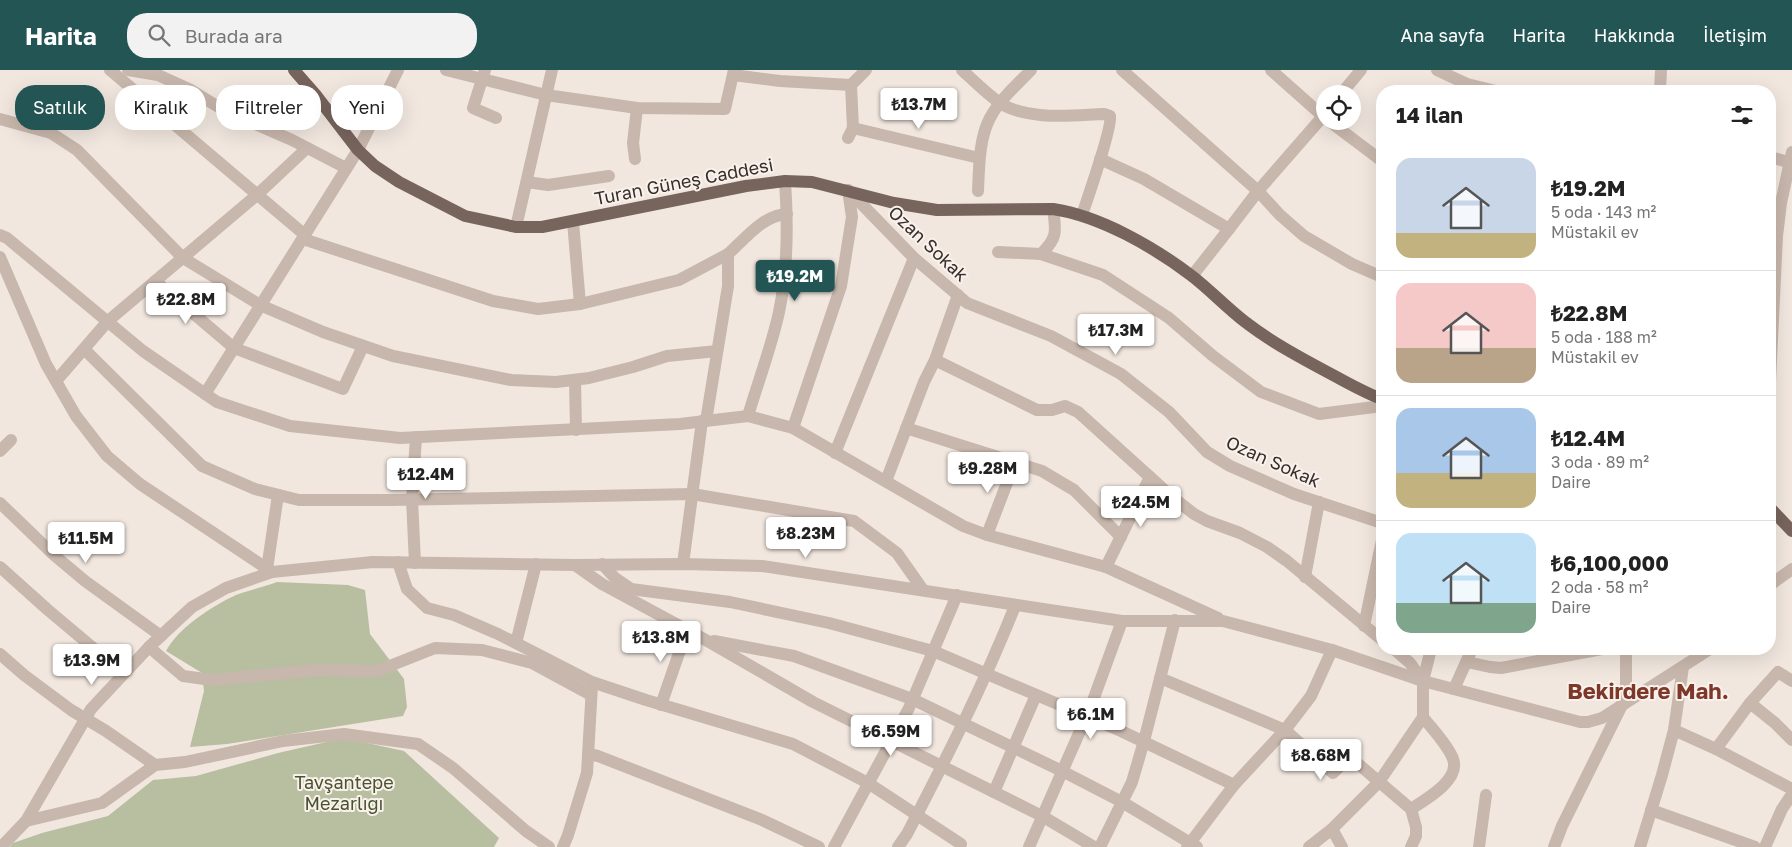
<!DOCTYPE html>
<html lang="tr">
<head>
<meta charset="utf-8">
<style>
  body { margin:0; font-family:"Golos Text",sans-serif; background:#f2f2f2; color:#222; height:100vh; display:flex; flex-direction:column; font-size:19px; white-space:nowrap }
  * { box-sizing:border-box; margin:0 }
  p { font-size:16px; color:#767676 }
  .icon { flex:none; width:28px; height:28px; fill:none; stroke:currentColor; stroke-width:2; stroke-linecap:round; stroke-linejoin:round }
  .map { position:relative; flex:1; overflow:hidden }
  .side { position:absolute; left:1376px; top:15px; width:400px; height:570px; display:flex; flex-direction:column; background:#fff; border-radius:20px; box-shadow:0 5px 20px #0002 }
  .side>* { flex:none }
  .hud { position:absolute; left:15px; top:15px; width:475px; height:45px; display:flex; gap:10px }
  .tools { position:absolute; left:1316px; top:15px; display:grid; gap:10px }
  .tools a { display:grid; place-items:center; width:45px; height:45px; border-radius:50%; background:#fff; box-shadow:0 5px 20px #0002; font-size:25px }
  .price { position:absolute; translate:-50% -42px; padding:0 11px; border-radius:5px; background:#fff; color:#222; font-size:16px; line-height:32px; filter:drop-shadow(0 1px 2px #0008) }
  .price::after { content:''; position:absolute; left:50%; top:30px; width:15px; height:11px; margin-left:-8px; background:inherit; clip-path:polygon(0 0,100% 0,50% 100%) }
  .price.active { background:#235554; color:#fff }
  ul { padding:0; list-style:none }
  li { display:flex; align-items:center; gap:15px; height:125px; padding:0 20px }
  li+li { border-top:1px solid #e0e0e0 }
  li span { display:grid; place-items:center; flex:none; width:140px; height:100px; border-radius:15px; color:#555 }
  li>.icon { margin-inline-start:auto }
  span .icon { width:60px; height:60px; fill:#fffc; stroke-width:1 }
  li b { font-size:21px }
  h2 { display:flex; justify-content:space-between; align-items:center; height:60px; padding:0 20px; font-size:21px }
  .pill { padding:0 18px; border-radius:20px; background:#fff; box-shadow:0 5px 20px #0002; font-size:18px; line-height:45px }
  .pill.active { background:#235554; color:#fff }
  header { display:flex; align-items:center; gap:30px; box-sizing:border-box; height:70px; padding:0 25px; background:#235554; color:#fff }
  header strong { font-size:24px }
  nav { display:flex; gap:28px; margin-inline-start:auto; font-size:18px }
  .search { width:350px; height:45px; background:#f2f2f2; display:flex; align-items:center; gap:12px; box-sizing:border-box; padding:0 18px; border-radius:20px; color:#767676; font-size:19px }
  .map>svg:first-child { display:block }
  .green { fill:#b7bfa0 }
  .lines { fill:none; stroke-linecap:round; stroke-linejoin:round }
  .minor { stroke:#c8b7ac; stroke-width:12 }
  .major { stroke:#77645d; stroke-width:12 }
  .labels { text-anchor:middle; stroke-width:4; stroke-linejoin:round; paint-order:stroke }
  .street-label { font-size:18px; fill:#372d2a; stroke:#f9f1eb }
  .park-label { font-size:18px; fill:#495330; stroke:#f9f1eb }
  .district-label { font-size:22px; font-weight:bold; fill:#7e382a; stroke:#f9f1eb }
</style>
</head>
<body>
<header>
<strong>Harita</strong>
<div class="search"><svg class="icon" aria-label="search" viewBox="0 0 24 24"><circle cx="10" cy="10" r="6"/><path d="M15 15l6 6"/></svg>Burada ara</div>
<nav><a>Ana sayfa</a><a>Harita</a><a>Hakkında</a><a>İletişim</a></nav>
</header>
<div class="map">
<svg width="1792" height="777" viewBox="0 0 1792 777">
  <rect width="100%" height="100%" fill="#f1e7df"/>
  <g class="green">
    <path d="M277 512 348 515 365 520 370 564 404 609 407 637 403 646 227 674 190 677 204 621 202 603 166 581C178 558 212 536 236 525 249 520 264 517 277 512Z"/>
    <path d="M344 668 404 681 499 768 494 777H10L13 773 42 763 108 746 153 710 196 706 278 683Z"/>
  </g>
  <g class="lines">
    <g class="minor">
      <path d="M110 0 305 165"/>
      <path d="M128 0 158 5 191 20 225 41 292 70 346 98"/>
      <path d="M446 0 546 25 637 38 725 39 734 0"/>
      <path d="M485 0 473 38 496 48"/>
      <path d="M962 0C974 11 987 24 1000 33 1028 51 1073 45 1104 44L1110 46C1113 56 1087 130 1082 145"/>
      <path d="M1122 0 1258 121 1280 145 1304 166 1352 194 1382 207"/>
      <path d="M1271 0 1325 48"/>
      <path d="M1437 0 1467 14 1496 21"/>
      <path d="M733 5 780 11 851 15 866 0"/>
      <path d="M1660 21 1661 0"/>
      <path d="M1341 24 1361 0"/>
      <path d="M0 49 51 63 77 80 183 188 260 235 323 262 393 286 511 310 556 312 589 308 633 297 667 286 717 281"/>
      <path d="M1329 51 1382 91"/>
      <path d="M853 58 979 88"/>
      <path d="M848 68 853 58 851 15"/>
      <path d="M1770 87 1792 93"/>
      <path d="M635 89 633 73 637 38"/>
      <path d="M1100 89 1144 109 1229 159 1258 121 1325 44"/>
      <path d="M527 112 548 115 609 106"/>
      <path d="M848 120 914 188 967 233 1051 266 1121 304 1169 342 1207 382 1230 396 1294 424 1382 453"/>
      <path d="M978 121C979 99 979 68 990 48 999 30 1017 15 1031 0"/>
      <path d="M573 152 580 234"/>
      <path d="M516 157 552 0"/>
      <path d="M0 165 7 168 143 281 217 332 290 356 400 368 680 354 748 346 793 358 963 456 987 465 1106 497 1218 548"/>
      <path d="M303 169 493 231 538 239 580 234 679 210 728 184V216L706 351"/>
      <path d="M998 182 1041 184 1103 205 1169 248 1213 286 1261 322 1319 344 1382 336"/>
      <path d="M728 184C745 169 763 145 787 144"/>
      <path d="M1041 184C1058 168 1056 161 1053 139"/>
      <path d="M0 187 46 294 76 346 107 386 140 414 272 502"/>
      <path d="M1192 206 1229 159"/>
      <path d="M155 211 234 278 343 319 363 276"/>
      <path d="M84 279 202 396 255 419 299 430H391L692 424 854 451 897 483 923 520"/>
      <path d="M935 290 1037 340H1052L1065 336 1078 342 1171 426 1194 444 1207 451 1240 463 1267 477 1287 491 1382 570"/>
      <path d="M575 310 576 360"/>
      <path d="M56 311 108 251 258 124 307 78"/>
      <path d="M1770 311 1777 166 1781 133 1792 82"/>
      <path d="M205 324 358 80 398 0"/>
      <path d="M748 346C758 312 772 275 779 242 788 199 788 154 785 111"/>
      <path d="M793 358 841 216 852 147 848 120"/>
      <path d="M906 358 1042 401 1074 420 1121 467"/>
      <path d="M0 381 11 370"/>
      <path d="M835 383 914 188"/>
      <path d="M886 411 924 312 935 290 958 225"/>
      <path d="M0 433 54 485 85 511 161 566"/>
      <path d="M987 465 1015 392"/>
      <path d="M398 492 407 519 427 538 454 545 498 564 592 612 646 630 793 674 868 713 961 774"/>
      <path d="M415 493 412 429 416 367"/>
      <path d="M602 494 615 508 631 519 730 532 829 553 933 581 1121 661 1234 715"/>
      <path d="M683 494 702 351"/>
      <path d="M575 495 602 514 704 569 813 632 1042 746 1094 777"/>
      <path d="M0 497 48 540 123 603"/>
      <path d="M1106 497 1150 407"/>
      <path d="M267 499 278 425"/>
      <path d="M1305 507 1319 432"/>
      <path d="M1770 515 1792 499"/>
      <path d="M1364 556 1382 470"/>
      <path d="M714 571 794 586 912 629 1062 701 1122 732 1197 777"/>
      <path d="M516 573 536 494"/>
      <path d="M149 577 183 606 212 610 316 600 377 601 435 578 482 580 532 593 591 625"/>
      <path d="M1394 579 1410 593 1423 611"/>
      <path d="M0 584 24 605 71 640 106 661 155 695"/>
      <path d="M1467 592 1490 597 1501 598 1602 579"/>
      <path d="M1160 608 1285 660 1333 703 1350 687 1411 739 1416 757V766L1411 777"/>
      <path d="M1454 619 1472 579"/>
      <path d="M1750 633 1775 653 1792 670"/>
      <path d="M661 635 687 560"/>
      <path d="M1674 660 1716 679 1792 719"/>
      <path d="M1716 679 1750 633 1778 602 1792 611"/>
      <path d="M588 684 598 686 762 750 819 777"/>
      <path d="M994 722 1036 625"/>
      <path d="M1411 739C1425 730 1461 710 1453 689 1448 675 1432 659 1423 647"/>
      <path d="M1651 740 1755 777"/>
      <path d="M26 751 102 733 155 695 185 692 283 671 344 664 418 674 453 698 526 761 549 777"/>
      <path d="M1332 759 1342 777"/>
      <path d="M1 777 26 751 91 639 149 577 192 537 226 518 272 502 373 492 575 495 683 494 762 496 1122 551H1223L1332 580 1423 611 1580 652H1588L1602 648 1710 579"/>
      <path d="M563 777 568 765 587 703 592 616"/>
      <path d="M834 777 909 638 957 525"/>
      <path d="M898 777 907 764C946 689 984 614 1015 536"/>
      <path d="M1029 777 1091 636 1122 551"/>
      <path d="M1100 777 1132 712 1144 671 1175 550"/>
      <path d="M1187 777 1234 715 1285 660 1311 626 1332 580"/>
      <path d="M1309 777 1332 759 1379 712 1423 647V611L1431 579"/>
      <path d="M1479 777 1486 725"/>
      <path d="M1554 777 1562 756 1621 637 1626 622V579"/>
      <path d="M1640 777 1662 705 1674 660 1683 597"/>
      <path d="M1765 777 1782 739 1792 724"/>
    </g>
    <g class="major">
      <path d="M294 0 315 24 358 80 375 96 399 112 465 146 516 157H542L746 116 785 111 812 112 894 133 937 140 1053 139C1100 146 1154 177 1192 206 1210 220 1226 237 1244 251 1271 272 1301 288 1331 304 1348 313 1365 323 1382 329"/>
      <path d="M1770 438 1792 461"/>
    </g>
  </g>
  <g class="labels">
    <g class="street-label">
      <text transform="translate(684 112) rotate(-11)" y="6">Turan Güneş Caddesi</text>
      <text transform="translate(928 174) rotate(43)" y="6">Ozan Sokak</text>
      <text transform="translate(1273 392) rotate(24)" y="6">Ozan Sokak</text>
    </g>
    <g class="park-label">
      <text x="344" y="719">Tavşantepe<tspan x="344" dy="21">Mezarlığı</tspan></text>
    </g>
    <g class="district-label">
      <text x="1648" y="629">Bekirdere Mah.</text>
    </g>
  </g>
</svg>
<div class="tools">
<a><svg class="icon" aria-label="locate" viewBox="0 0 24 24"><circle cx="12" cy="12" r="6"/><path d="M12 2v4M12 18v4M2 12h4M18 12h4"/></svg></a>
</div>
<b class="price" style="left:919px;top:60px">₺13.7M</b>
<b class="price active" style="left:795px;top:232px">₺19.2M</b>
<b class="price" style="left:186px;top:255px">₺22.8M</b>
<b class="price" style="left:1116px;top:286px">₺17.3M</b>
<b class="price" style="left:988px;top:424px">₺9.28M</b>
<b class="price" style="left:426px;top:430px">₺12.4M</b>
<b class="price" style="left:1141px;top:458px">₺24.5M</b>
<b class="price" style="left:806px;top:489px">₺8.23M</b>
<b class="price" style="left:86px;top:494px">₺11.5M</b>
<b class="price" style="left:661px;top:593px">₺13.8M</b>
<b class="price" style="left:92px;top:616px">₺13.9M</b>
<b class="price" style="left:1091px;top:670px">₺6.1M</b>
<b class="price" style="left:891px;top:687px">₺6.59M</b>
<b class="price" style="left:1321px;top:711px">₺8.68M</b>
<div class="hud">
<a class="pill active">Satılık</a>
<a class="pill">Kiralık</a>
<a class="pill">Filtreler</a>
<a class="pill">Yeni</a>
</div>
<section class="side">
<h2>14 ilan<svg class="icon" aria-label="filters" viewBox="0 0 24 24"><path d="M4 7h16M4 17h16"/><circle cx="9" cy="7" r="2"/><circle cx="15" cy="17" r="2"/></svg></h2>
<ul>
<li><span style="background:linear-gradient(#c9d6e8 75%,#c2b280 0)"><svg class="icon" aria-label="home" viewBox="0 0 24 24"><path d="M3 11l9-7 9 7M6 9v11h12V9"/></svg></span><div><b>₺19.2M</b><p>5 oda · 143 m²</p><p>Müstakil ev</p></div></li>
<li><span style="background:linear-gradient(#f6c9c9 65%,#b9a48a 0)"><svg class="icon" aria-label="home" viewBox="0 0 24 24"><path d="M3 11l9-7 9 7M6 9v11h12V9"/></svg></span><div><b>₺22.8M</b><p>5 oda · 188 m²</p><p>Müstakil ev</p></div></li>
<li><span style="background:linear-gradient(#a9c7e8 65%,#c2b280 0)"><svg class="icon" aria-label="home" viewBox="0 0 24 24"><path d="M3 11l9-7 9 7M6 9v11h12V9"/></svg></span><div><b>₺12.4M</b><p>3 oda · 89 m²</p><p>Daire</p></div></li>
<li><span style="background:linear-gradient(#bfe0f5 70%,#7fa58c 0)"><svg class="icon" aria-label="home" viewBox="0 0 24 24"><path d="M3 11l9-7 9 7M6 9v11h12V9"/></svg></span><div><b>₺6,100,000</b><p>2 oda · 58 m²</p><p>Daire</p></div></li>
</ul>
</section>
</div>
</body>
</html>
